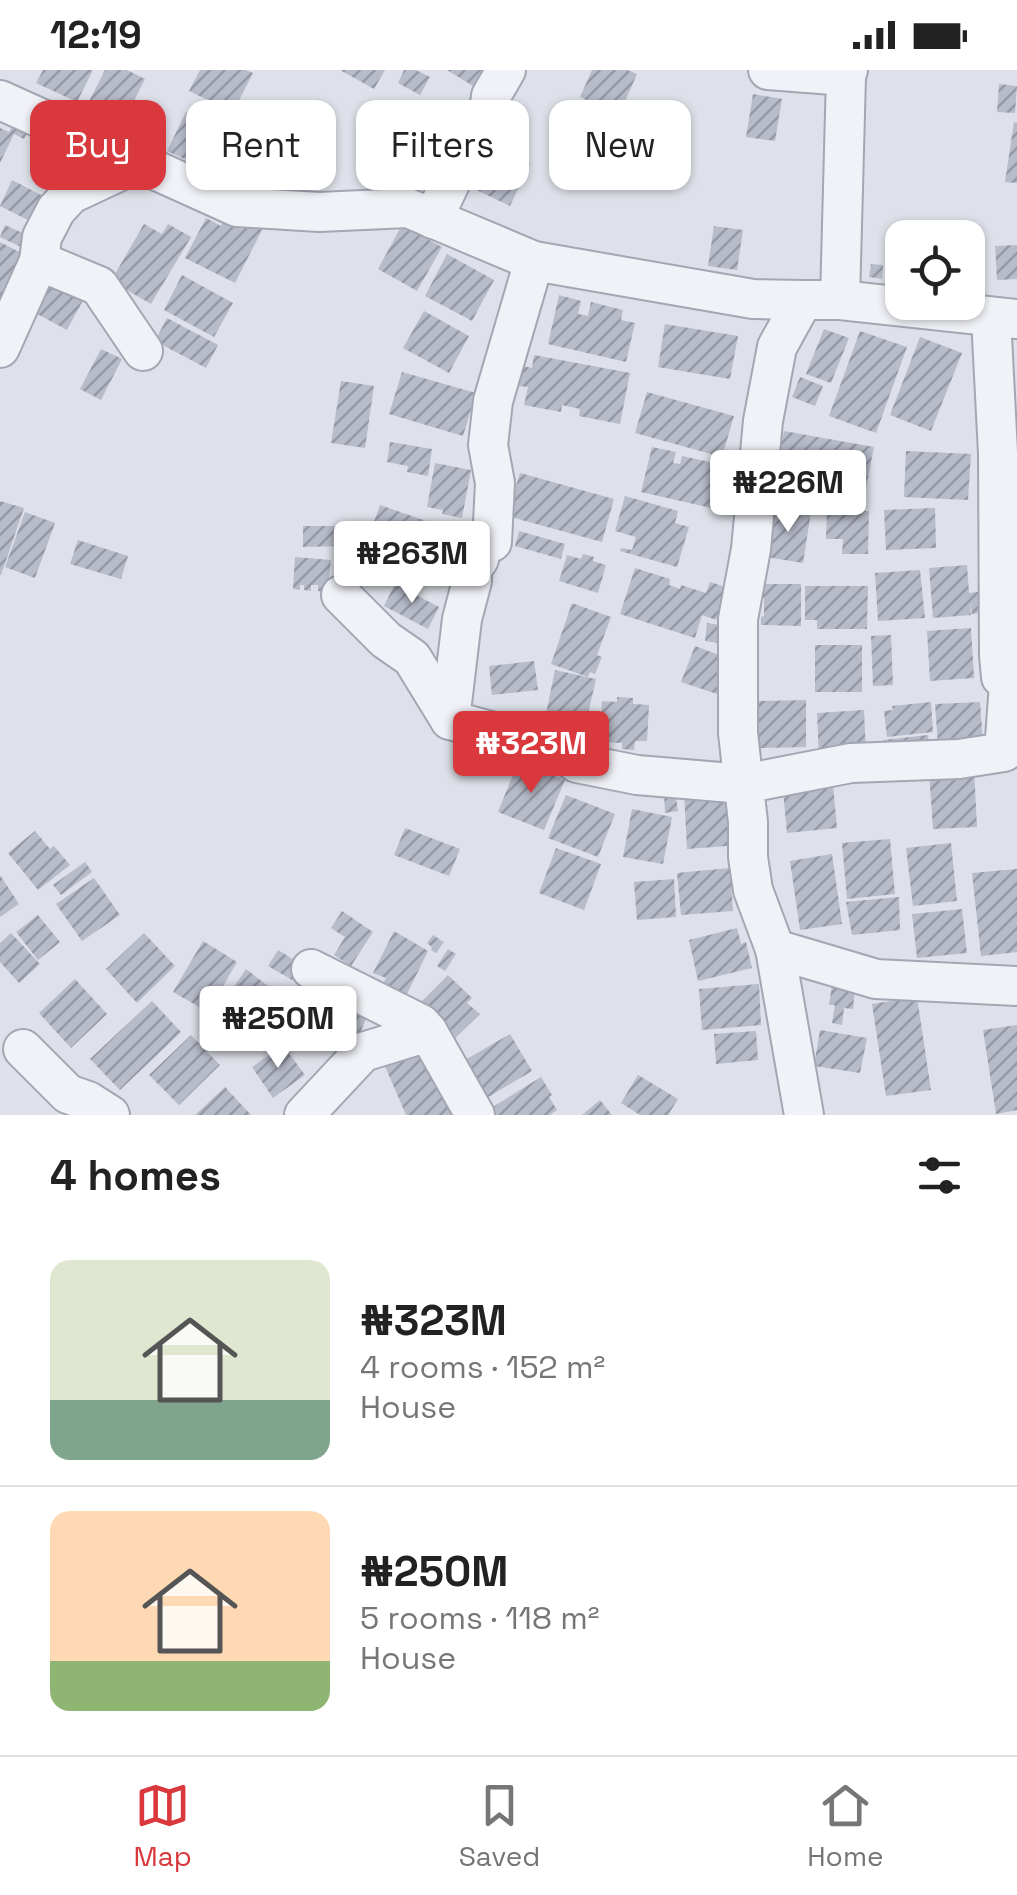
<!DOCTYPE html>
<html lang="en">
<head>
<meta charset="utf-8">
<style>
  body { margin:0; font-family:"Space Grotesk",sans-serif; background:#f2f2f2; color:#222; height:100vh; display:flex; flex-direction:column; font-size:38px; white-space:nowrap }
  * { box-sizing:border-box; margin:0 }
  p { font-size:32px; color:#767676 }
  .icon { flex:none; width:55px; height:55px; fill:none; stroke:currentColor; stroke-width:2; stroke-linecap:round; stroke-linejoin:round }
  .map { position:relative; height:1045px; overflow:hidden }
  .details { display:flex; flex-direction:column; background:#fff; flex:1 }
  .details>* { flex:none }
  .hud { position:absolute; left:30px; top:30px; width:958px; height:90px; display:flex; gap:20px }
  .controls { position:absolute; left:885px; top:150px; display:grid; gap:20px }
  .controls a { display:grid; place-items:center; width:100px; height:100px; border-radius:20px; background:#fff; box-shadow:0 2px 8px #0004; font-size:50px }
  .price { position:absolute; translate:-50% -85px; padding:0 22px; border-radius:10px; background:#fff; color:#222; font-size:32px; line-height:65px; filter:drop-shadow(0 2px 5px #0008) }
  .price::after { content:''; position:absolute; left:50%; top:60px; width:30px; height:22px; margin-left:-15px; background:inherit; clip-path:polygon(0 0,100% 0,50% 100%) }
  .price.active { background:#d9383d; color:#fff }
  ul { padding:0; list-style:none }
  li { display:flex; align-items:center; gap:30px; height:250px; padding:0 50px }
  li+li { border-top:2px solid #e0e0e0 }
  li span { display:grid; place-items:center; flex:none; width:280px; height:200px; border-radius:20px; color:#555 }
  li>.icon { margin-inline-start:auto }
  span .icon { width:120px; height:120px; fill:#fffc; stroke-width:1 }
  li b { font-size:42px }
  h2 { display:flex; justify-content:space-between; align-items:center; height:120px; padding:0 50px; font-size:42px }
  .tag { padding:0 35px; border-radius:20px; background:#fff; box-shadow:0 2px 8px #0004; font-size:35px; line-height:90px }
  .tag.active { background:#d9383d; color:#fff }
  .status { display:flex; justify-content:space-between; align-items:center; height:70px; padding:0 50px; background:#fff; direction:ltr }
  .status svg { height:28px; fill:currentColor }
  .tab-bar { display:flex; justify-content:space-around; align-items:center; height:140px; border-top:2px solid #e0e0e0; background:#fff; font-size:28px; color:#767676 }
  .tab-bar a { display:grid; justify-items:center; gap:5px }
  .tab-bar .active { color:#d9383d }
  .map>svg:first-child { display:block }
  .building { fill:url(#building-hatch) }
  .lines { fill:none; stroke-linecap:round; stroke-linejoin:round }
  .minor-casing { stroke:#a3a7b3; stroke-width:42 }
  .minor { stroke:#f1f2f7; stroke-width:38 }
</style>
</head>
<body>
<div class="status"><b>12:19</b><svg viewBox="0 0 49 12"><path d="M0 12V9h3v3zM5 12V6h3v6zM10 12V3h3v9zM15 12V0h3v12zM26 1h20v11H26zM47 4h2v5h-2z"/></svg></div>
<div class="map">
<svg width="1017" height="1045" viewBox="0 0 1017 1045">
  <defs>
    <pattern id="building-hatch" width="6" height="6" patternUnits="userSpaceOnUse" patternTransform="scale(2.5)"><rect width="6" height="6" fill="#b8bcc9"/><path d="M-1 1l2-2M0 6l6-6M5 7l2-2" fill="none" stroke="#9599a5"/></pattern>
  </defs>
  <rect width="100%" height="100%" fill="#dee1e9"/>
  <g class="building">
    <path d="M43 0H93L77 32 36 13Z"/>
    <path d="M105 0H127L145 9 118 62 82 45Z"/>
    <path d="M200 0H246L253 3 233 42 189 21Z"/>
    <path d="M340 0H385L374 19Z"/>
    <path d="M404 0H416L430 7 420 25 398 13Z"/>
    <path d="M447 0H494L481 21Z"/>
    <path d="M592 0H627L637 4 619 45 580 27Z"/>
    <path d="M999 14 1017 16 1015 43 997 42Z"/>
    <path d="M753 24 782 29 775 71 746 67Z"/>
    <path d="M186 42 223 60 204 98 167 81Z"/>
    <path d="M19 44 33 52 24 69 14 64 0 93V58L9 62Z"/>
    <path d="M1014 52 1017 53V113L1005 112Z"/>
    <path d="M420 55 451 77 426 114 394 92Z"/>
    <path d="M234 61 263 72 246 115 217 104Z"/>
    <path d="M590 63 620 71 609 110 579 102Z"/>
    <path d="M485 72 530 93 510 136 464 114Z"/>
    <path d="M12 110 51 130 38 155 0 136Z"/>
    <path d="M206 148 221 156 224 150 242 159 247 150 263 158 235 213 185 188Z"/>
    <path d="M144 154 162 164 168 154 191 167 151 234 111 211Z"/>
    <path d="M5 155 27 165 21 177 0 167Z"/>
    <path d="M402 155 442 177 417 221 378 199Z"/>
    <path d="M714 156 743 160 737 200 708 196Z"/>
    <path d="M0 172 29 187 5 234 0 231Z"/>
    <path d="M1017 175V209L997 210 995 176Z"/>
    <path d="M447 184 494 210 472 251 425 226Z"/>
    <path d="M871 194 883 195 882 209 869 207Z"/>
    <path d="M886 196 901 198 899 210 885 208Z"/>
    <path d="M49 200 88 221 67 260 28 239Z"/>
    <path d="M182 205 233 233 214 267 164 240Z"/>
    <path d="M559 225 581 231 578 244 588 246 591 232 623 240 621 250 635 253 626 292 548 274Z"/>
    <path d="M424 241 469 266 449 303 403 278Z"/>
    <path d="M167 248 218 275 206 298 155 271Z"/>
    <path d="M665 254 738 266 730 309 658 297Z"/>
    <path d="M824 259 849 268 831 313 806 304Z"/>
    <path d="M860 261 907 277 876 363 829 346Z"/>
    <path d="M920 267 962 283 931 361 890 345Z"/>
    <path d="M101 279 122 289 101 330 80 319Z"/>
    <path d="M534 285 630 303 620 354 579 346 580 339 562 335 561 342 524 335 528 317 519 316 523 296 532 298Z"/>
    <path d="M402 302 476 323 463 366 389 344Z"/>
    <path d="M800 307 823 316 815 336 792 327Z"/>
    <path d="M341 311 374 316 365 378 331 373Z"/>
    <path d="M647 322 734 346 722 387 635 363Z"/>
    <path d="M784 361 874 377 864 428 774 412Z"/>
    <path d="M390 372 432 379 428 406 407 402 408 396 387 392Z"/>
    <path d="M652 377 676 382 673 393 680 394 682 386 714 393 713 399 729 402 720 440 641 422Z"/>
    <path d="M906 381 971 384 968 430 904 427Z"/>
    <path d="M435 393 471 400 462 448 442 444 443 440 427 437Z"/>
    <path d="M520 403 614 429 602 472 507 446Z"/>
    <path d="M625 426 678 441 675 453 689 457 677 497 620 481 621 478 632 480 636 467 615 461Z"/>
    <path d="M0 431 24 438 1 505H0Z"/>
    <path d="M380 435 426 451 411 493 365 477Z"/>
    <path d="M773 437 811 442 803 493 766 487Z"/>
    <path d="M935 438 936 478 886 480 884 440Z"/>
    <path d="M827 440 869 441 868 484H842L843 469H826Z"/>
    <path d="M25 442 55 453 35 508 5 497Z"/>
    <path d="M429 452 469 467 455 508 415 493Z"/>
    <path d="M303 456H343V476L303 477Z"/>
    <path d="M519 461 565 474 561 489 515 476Z"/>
    <path d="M78 470 128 486 121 509 70 494Z"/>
    <path d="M583 484 594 487 593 491 606 495 598 523 559 511 567 485 581 489Z"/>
    <path d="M295 487 331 490 328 516H324V522L318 521V515H311V521L304 520V515H300V520L293 519Z"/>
    <path d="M967 495 969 523 984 521 987 542 972 544 970 532 971 545 933 548 929 498Z"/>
    <path d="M635 498 670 509 669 515 680 519 681 515 706 523 710 512 726 517 716 550 702 545 695 568 620 544Z"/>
    <path d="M920 500 925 548 878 551 875 503Z"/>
    <path d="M395 514 439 537 428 559 384 536Z"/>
    <path d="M758 514H801V556L761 555V547L764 546V528H758Z"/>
    <path d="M805 516H868L867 559H817V550H805Z"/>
    <path d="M572 533 611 547 597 585 602 587 595 604 590 602 588 607 551 594Z"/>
    <path d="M707 553 727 556 724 574 705 571Z"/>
    <path d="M971 558 974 608 930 611 927 561Z"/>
    <path d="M891 565 893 615 873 616 871 566Z"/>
    <rect x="815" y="575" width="47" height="47"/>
    <path d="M695 576 730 589 717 624 681 612Z"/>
    <path d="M534 591 538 620 492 625 489 596Z"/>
    <path d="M555 600 596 609 583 666 543 658Z"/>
    <path d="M617 627 633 628V634L649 635 647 671H635L634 680 622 679V673L599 672 602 631 617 632Z"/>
    <path d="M806 630V677L758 678 757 631Z"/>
    <path d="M931 632 933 662 887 667 884 641 893 640 892 636Z"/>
    <path d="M980 632 983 673 938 676 935 634Z"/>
    <path d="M864 640 866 684 819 686 817 643Z"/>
    <path d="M928 665 930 681 885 686 883 670Z"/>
    <path d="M518 692 565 710 544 760 498 742Z"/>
    <path d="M974 698 977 757 933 759 929 701Z"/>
    <path d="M833 715 837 758 787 763 783 721Z"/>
    <path d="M727 720 730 770H727V776L687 779 684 722Z"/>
    <path d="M675 721 678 741 665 743 664 722Z"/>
    <path d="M566 725 615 744 598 787 548 768Z"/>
    <path d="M632 739 672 747 663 794 623 787Z"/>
    <path d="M405 758 460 779 449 806 394 785Z"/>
    <path d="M35 761 50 779 54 776 70 795 38 820 8 783Z"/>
    <path d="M890 769 895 824 847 829 842 773Z"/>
    <path d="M951 773 957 831 913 836 906 778Z"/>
    <path d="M556 778 601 794 584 840 539 823Z"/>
    <path d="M832 784 842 854 800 860 790 791Z"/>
    <path d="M85 792 92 802 61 825 53 815Z"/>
    <path d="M730 798 733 841 681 845 677 803Z"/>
    <path d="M1017 799V882L981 886 972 803Z"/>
    <path d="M0 805 19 834 0 847Z"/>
    <path d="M94 808 120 845 82 871 56 834Z"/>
    <path d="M674 809 676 847 637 850 634 812Z"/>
    <path d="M899 827 900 860 852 865 846 832Z"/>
    <path d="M962 839 967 883 917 888 912 844Z"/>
    <path d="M342 841 373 862 351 896 334 885 345 867 331 858Z"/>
    <path d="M38 845 60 872 38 890 16 862Z"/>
    <path d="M737 858 741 874 746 872 752 898 698 911 689 870Z"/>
    <path d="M394 861 428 881 405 928 382 916 386 908 373 903Z"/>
    <path d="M11 863 40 894 19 913 0 892V873Z"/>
    <path d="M144 863 175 896 137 933 106 899Z"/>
    <path d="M433 865 444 872 436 883 431 880 432 877 427 873Z"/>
    <path d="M203 871 237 892 208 942 173 922Z"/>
    <path d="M448 879 456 884 445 901 437 896Z"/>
    <path d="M278 880 301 894 292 910 268 896Z"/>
    <path d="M246 899 281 926 245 974 212 949Z"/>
    <path d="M448 905 472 928 467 933 480 944 452 971 416 937Z"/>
    <path d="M75 909 107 944 71 978 39 943Z"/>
    <path d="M302 911 370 939 353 980 285 951Z"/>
    <path d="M759 914 761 955 702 960 699 919Z"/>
    <path d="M832 915 855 918 853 939 844 938 842 955 832 953 835 935H829Z"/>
    <path d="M917 927 931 1020 886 1026 872 934Z"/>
    <path d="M152 931 181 962 120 1020 90 989Z"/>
    <path d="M1017 955V1040L996 1044 983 960Z"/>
    <path d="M820 960 867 968 860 1003 814 996Z"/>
    <path d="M756 961 758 990 716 994 714 964Z"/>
    <path d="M510 964 532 1001 480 1032 458 994Z"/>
    <path d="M191 965 220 995 179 1035 149 1005Z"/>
    <path d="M283 975 305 1005 273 1028 252 997Z"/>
    <path d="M424 977 453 1045H406L384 994Z"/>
    <path d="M638 1005 678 1029 668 1045H640L621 1033Z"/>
    <path d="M541 1007 552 1025 549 1027 557 1040 550 1045H491L488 1040Z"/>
    <path d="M225 1017 251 1045H195Z"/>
    <path d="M600 1030 612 1045H582Z"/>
  </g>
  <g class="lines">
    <g class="minor-casing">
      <g id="minor">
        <path d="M768 0 846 6"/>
        <path d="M0 30 237 137 319 142 408 138 534 191 753 229 803 230"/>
        <path d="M433 149 474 63 488 49 491 26 506 0"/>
        <path d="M39 191 99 216 143 281"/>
        <path d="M840 230 846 6 848 0"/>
        <path d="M991 247 998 383 999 585 1001 607 1009 614 1017 613"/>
        <path d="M0 278 39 191 42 167 56 140 71 124 137 93"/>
        <path d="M341 525 386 570 412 588 450 650 513 667 528 675 543 665 549 673 577 693 637 705 744 714 851 693 959 689 1004 682 1009 614"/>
        <path d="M450 650 462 549 472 511V499L479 489 481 474 492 472 495 413 488 375 493 331 534 191"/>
        <path d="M775 879 876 909 1017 916"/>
        <path d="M311 899 421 954 428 962 475 1045"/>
        <path d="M23 979 68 1024 88 1031 110 1045"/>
        <path d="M304 1045 363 982 428 962"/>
        <path d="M804 1045 775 879 753 820 748 787V752L738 663V549L751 479 763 351 777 277 803 230H840L1017 249"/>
      </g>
    </g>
    <use href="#minor" class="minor"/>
  </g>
</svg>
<div class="controls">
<a><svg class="icon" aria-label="locate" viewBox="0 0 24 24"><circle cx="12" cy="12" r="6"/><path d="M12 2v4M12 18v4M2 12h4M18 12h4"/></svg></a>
</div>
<b class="price" style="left:788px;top:465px">₦226M</b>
<b class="price" style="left:412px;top:536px">₦263M</b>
<b class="price active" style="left:531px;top:726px">₦323M</b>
<b class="price" style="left:278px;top:1001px">₦250M</b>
<div class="hud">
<a class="tag active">Buy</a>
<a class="tag">Rent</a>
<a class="tag">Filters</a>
<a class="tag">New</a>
</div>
</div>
<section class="details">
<h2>4 homes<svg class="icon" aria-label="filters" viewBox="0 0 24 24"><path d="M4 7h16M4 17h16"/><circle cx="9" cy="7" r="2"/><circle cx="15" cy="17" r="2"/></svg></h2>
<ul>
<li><span style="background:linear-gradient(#dfe7d0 70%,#7fa58c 0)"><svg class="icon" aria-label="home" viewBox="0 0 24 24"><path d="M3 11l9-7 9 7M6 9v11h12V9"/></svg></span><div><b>₦323M</b><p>4 rooms · 152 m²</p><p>House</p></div></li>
<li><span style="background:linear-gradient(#ffd9b3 75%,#8fb573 0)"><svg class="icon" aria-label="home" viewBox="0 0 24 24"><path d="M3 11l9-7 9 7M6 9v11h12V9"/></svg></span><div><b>₦250M</b><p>5 rooms · 118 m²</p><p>House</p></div></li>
</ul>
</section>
<nav class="tab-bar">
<a class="active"><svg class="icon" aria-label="map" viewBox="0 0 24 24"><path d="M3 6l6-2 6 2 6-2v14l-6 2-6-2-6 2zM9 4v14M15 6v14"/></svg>Map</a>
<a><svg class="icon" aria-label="saved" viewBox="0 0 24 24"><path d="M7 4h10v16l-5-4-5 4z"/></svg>Saved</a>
<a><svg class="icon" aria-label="home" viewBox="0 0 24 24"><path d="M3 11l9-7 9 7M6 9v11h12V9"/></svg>Home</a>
</nav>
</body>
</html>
